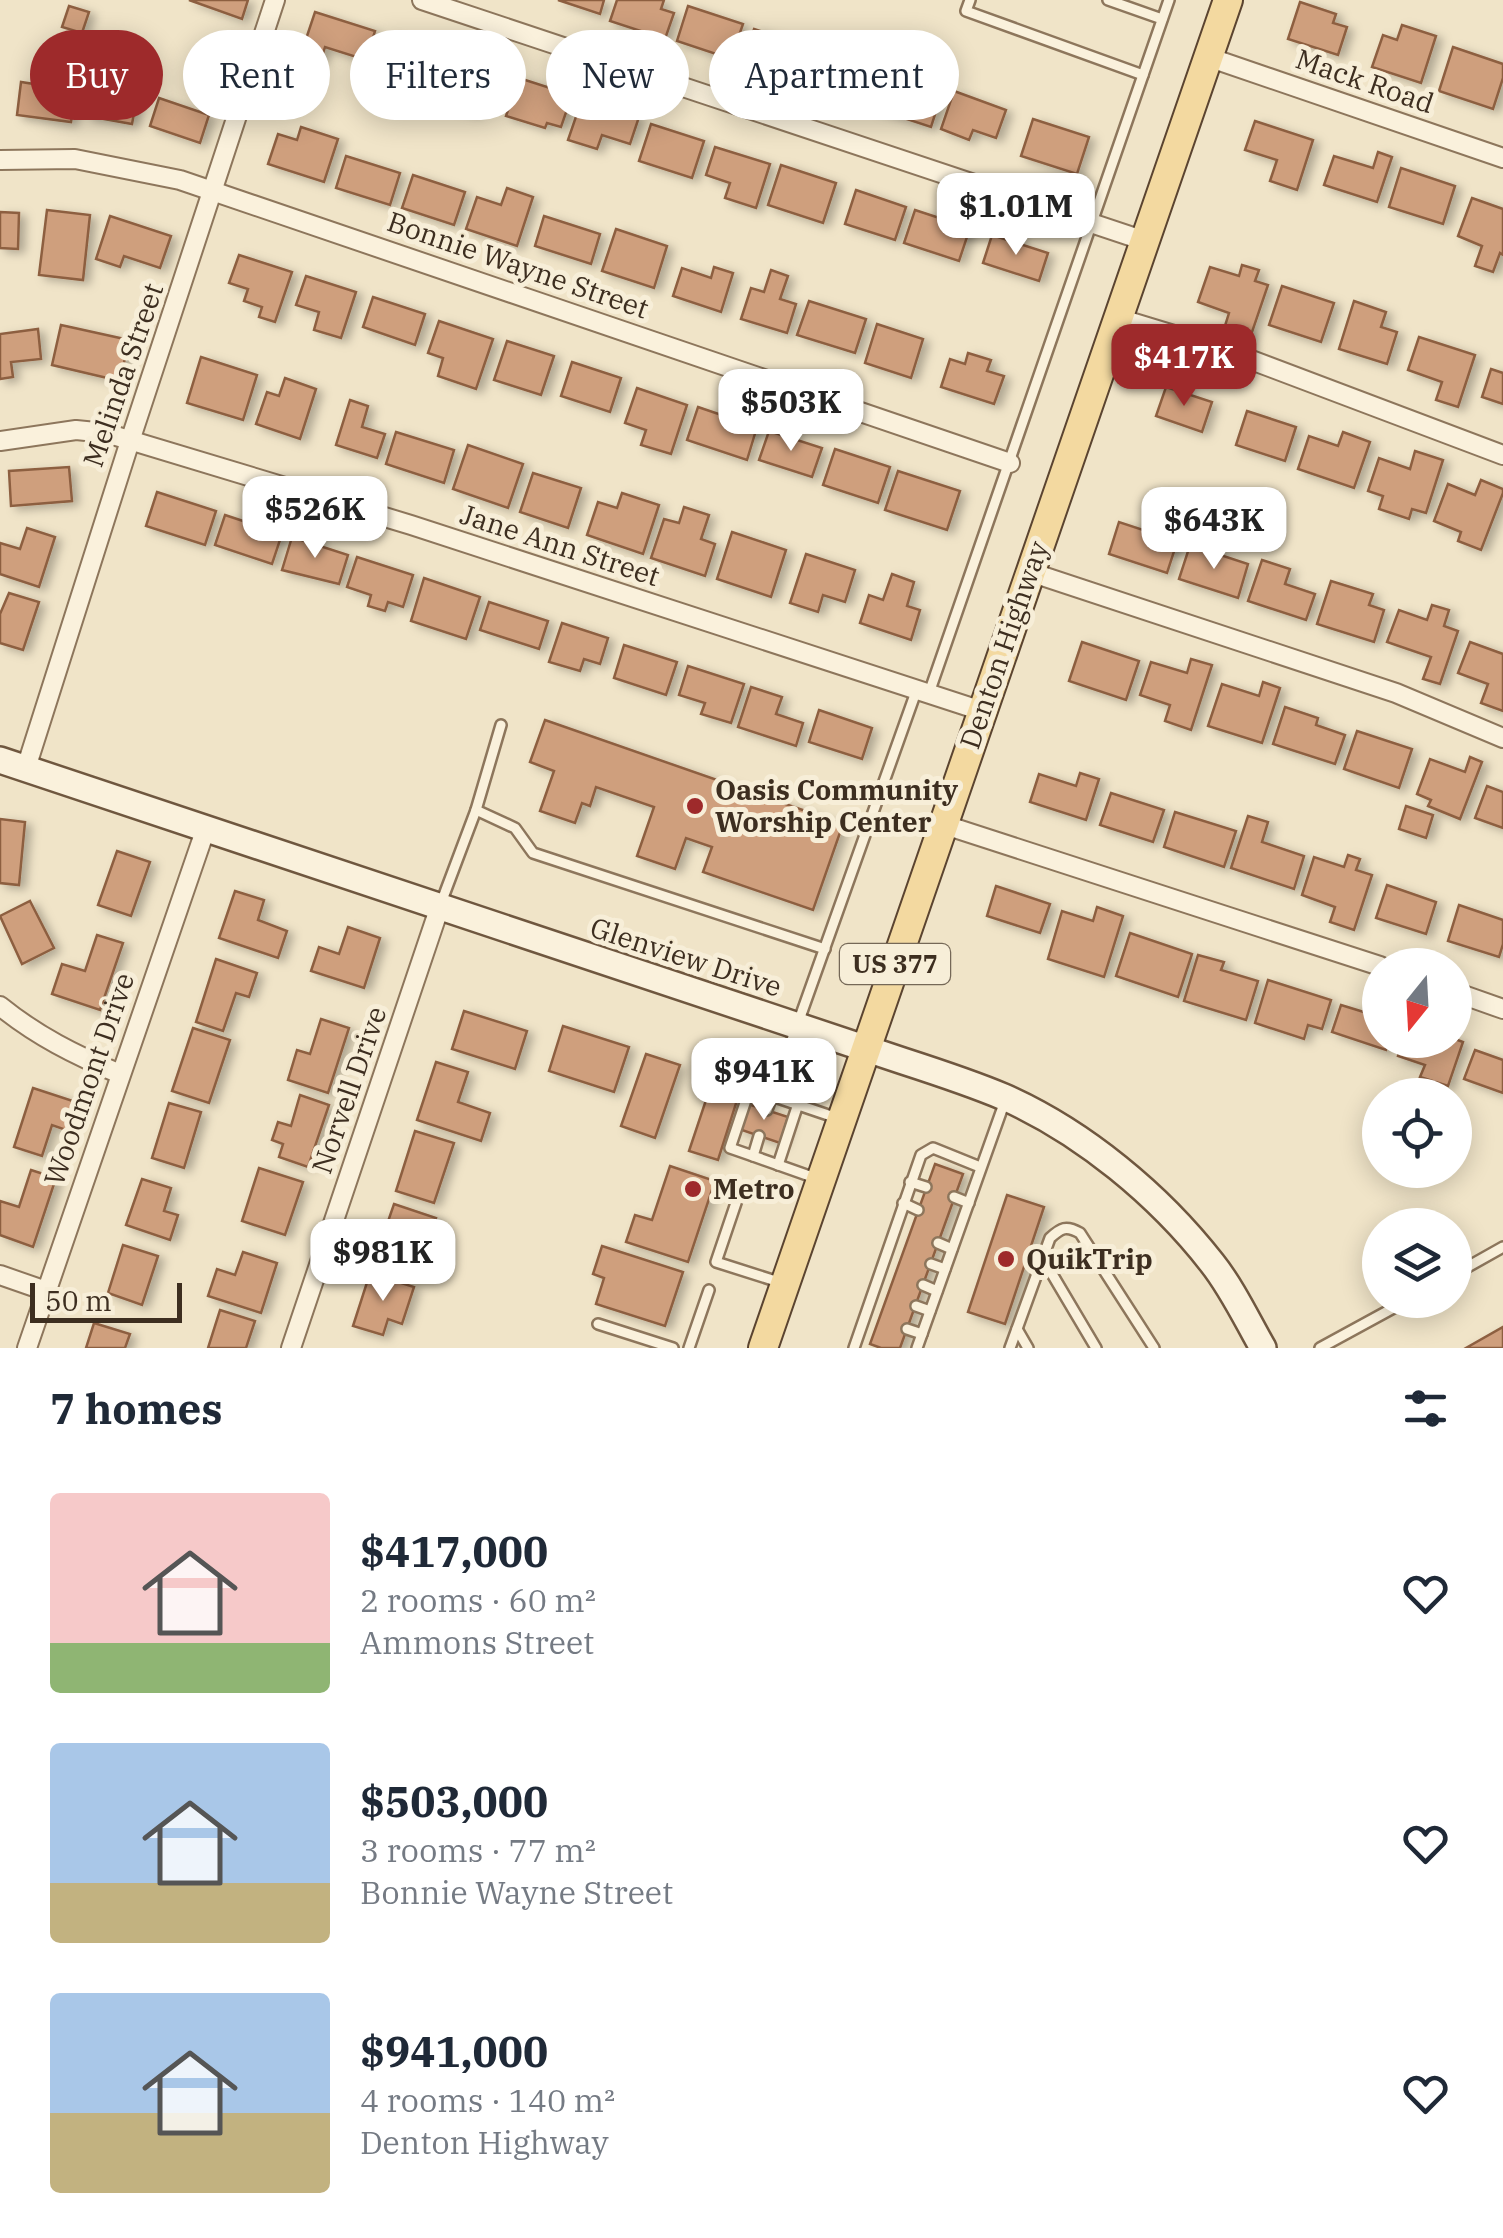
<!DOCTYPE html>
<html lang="en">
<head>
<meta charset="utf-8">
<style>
  body { margin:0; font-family:"IBM Plex Serif",serif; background:#f2f2f3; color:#1f2937; height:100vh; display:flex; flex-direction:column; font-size:38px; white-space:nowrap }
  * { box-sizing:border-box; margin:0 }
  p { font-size:32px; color:#747a83 }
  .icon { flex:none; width:55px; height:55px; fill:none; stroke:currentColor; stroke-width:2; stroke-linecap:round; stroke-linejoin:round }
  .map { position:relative; height:1348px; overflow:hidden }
  .details { display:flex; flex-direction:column; background:#fff; flex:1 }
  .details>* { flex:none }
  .top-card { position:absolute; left:30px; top:30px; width:1000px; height:90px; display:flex; gap:20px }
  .needle { width:65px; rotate:198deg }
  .controls { position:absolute; left:1362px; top:948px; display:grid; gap:20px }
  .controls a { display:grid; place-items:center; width:110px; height:110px; border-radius:50%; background:#fff; box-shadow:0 5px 25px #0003; font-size:50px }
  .scale { position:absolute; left:30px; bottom:25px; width:152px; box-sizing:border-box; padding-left:10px; border:5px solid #3d2e20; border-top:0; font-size:28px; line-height:35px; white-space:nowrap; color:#3d2e20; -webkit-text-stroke:8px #f7eed8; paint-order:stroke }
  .price { position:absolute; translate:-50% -85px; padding:0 22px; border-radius:20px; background:#fff; color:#222; font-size:32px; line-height:65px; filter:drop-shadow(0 2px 5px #0008) }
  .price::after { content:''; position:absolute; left:50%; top:60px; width:30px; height:22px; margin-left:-15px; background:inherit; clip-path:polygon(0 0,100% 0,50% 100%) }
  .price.selected { background:#9e2a2b; color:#fff }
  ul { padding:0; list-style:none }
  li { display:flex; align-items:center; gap:30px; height:250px; padding:0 50px }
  li span { display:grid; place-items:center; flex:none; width:280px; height:200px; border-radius:10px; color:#555 }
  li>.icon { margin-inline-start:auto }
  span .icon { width:120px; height:120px; fill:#fffc; stroke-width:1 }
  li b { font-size:42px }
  h2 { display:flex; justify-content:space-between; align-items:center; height:120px; padding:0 50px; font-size:42px }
  .chip { padding:0 35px; border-radius:45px; background:#fff; box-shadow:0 5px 25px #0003; font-size:35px; line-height:90px }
  .chip.selected { background:#9e2a2b; color:#fff }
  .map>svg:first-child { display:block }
  .building { fill:#cf9f7d; stroke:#8d5f41; stroke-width:2.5; filter:url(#shadow) }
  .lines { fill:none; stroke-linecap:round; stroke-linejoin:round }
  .lane-casing { stroke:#8d765c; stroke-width:14 }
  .street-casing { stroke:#8d765c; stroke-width:22 }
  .secondary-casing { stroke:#6f573f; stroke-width:30 }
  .primary-casing { stroke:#5b4430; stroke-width:32 }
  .lane { stroke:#faf1dc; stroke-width:9 }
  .street { stroke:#faf1dc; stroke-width:18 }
  .secondary { stroke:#faf1dc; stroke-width:25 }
  .primary { stroke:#f3d9a0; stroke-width:28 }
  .poi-dot { fill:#9e2a2b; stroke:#f7eed8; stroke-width:4 }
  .labels { text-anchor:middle; stroke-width:10; stroke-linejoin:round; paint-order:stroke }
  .shield { fill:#f7eed8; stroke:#756857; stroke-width:2.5 }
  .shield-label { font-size:25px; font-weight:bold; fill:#3d2e20 }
  .street-label { font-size:28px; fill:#3d2e20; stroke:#f7eed8 }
  .poi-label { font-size:28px; font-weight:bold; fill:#3d2e20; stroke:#f7eed8; text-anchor:start }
</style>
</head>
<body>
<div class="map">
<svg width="1503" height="1348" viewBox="0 0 1503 1348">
  <defs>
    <filter id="shadow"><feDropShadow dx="6" dy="3.5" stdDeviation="5" flood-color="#0004"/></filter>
  </defs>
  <rect width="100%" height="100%" fill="#f0e4c8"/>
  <g class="building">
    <path d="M189 0H248L242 19Z"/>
    <path d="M558 0H604L600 14Z"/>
    <path d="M617 0H664L661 9 674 13 665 39 610 21Z"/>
    <path d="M1300 2 1336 14 1333 23 1347 27 1338 55 1288 39Z"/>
    <path d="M69 6 89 12 82 33 62 27Z"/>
    <path d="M688 6 743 24 731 59 677 41Z"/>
    <path d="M315 12 375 31 366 60 325 47 321 60 301 54Z"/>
    <path d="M1402 25 1436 36 1421 83 1372 67 1383 35 1397 40Z"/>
    <path d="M754 29 809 47 797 81 743 63Z"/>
    <path d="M387 34 411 42 408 51 436 61 426 93 373 76Z"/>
    <path d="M1453 47 1503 64V78L1493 109 1439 91Z"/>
    <path d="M821 48 849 57 844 70 872 79 864 104 809 86Z"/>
    <path d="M456 59 504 75 495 102 480 97 475 113 442 102Z"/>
    <path d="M887 67 902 72 898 86 940 99 931 127 873 108Z"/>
    <path d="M48 76 77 80 71 122 17 115 21 82 47 86Z"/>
    <path d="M519 78 572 95 561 127 547 123 545 128 506 116Z"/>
    <path d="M93 84 138 92 132 124 87 116Z"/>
    <path d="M954 91 1006 110 996 138 973 130 969 140 941 129Z"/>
    <path d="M159 98 209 115 200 143 150 126Z"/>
    <path d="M582 99 639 117 630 144 602 135 597 149 568 140Z"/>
    <path d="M1033 119 1089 137 1077 174 1021 156Z"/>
    <path d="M1255 121 1313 140 1297 190 1270 181 1277 160 1245 150Z"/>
    <path d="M651 124 704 141 692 178 639 161Z"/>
    <path d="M301 127 338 139 324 182 268 164 278 134 297 140Z"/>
    <path d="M715 147 770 164 756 208 725 198 730 183 706 175Z"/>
    <path d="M1378 152 1392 157 1377 202 1324 185 1334 156 1373 168Z"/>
    <path d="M346 156 400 173 390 205 336 188Z"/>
    <path d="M781 165 836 183 823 223 768 205Z"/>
    <path d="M1401 168 1455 186 1443 224 1389 207Z"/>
    <path d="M413 175 465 192 454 225 402 208Z"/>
    <path d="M507 188 533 197 517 246 466 229 477 197 501 205Z"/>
    <path d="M856 190 906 207 895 240 845 224Z"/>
    <path d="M1472 198 1503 209V255L1500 253 1493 272 1475 266 1482 246 1458 236Z"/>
    <path d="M47 210 90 215 83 280 39 275Z"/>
    <path d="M915 210 970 228 959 261 904 243Z"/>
    <path d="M0 212 19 213 18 249 0 248Z"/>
    <path d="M110 216 171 236 160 268 124 256 120 267 96 259Z"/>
    <path d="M544 216 600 234 591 264 535 246Z"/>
    <path d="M616 229 667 246 654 288 602 271Z"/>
    <path d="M992 235 1048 253 1039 281 983 263Z"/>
    <path d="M239 255 292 272 275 322 259 317 262 307 244 301 248 289 229 283Z"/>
    <path d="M1242 265 1259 270 1255 281 1268 285 1250 338 1224 329 1229 313 1198 302 1210 267 1239 276Z"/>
    <path d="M714 267 733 273 721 312 673 296 682 268 711 278Z"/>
    <path d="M771 270 788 276 780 299 796 304 787 333 741 319 751 288 764 292Z"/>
    <path d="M306 276 356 292 341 338 314 330 319 312 296 305Z"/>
    <path d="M1282 286 1334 303 1321 342 1269 325Z"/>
    <path d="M373 297 425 314 415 345 363 327Z"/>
    <path d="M809 301 866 319 855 353 797 335Z"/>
    <path d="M1354 301 1386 312 1381 327 1397 332 1387 364 1339 349Z"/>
    <path d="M439 321 493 339 476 389 438 376 443 358 428 353Z"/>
    <path d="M877 324 923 339 911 378 865 363Z"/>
    <path d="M61 325 129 340 120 381 52 365Z"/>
    <path d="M38 329 41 359 11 362 13 377 0 379V334Z"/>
    <path d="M1419 337 1475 355 1458 407 1436 400 1442 382 1408 370Z"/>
    <path d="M507 341 554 356 541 395 494 380Z"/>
    <path d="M968 353 991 360 987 371 1004 376 994 404 941 387 950 359 965 364Z"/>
    <path d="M201 357 257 375 243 420 187 403Z"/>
    <path d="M572 362 621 378 610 412 561 396Z"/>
    <path d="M1491 369 1503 373V404L1482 397Z"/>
    <path d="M285 378 316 389 300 439 256 424 267 392 279 396Z"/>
    <path d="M1166 387 1212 402 1202 432 1156 416Z"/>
    <path d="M637 388 687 405 671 454 641 445 646 430 625 423Z"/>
    <path d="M350 400 368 406 362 427 385 434 377 458 336 445Z"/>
    <path d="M698 407 757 427 747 460 687 440Z"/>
    <path d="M1247 411 1296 427 1285 461 1236 445Z"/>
    <path d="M769 431 822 448 812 477 759 460Z"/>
    <path d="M396 432 454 450 444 483 386 464Z"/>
    <path d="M1343 432 1370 442 1354 488 1298 469 1309 436 1338 446Z"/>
    <path d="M468 445 523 464 508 508 453 489Z"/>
    <path d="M835 449 890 467 878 503 823 485Z"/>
    <path d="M1415 451 1443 460 1426 513 1412 509 1409 519 1379 509 1383 496 1368 491 1379 458 1410 469Z"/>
    <path d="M69 467 72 501 11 506 9 471Z"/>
    <path d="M898 471 960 491 947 530 885 510Z"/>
    <path d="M533 473 581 488 568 528 520 512Z"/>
    <path d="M1481 480 1503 489V493L1481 550 1458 541 1461 532 1434 521 1448 484 1475 495Z"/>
    <path d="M157 492 216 511 205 545 146 526Z"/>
    <path d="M622 493 659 505 643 554 587 535 598 502 617 508Z"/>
    <path d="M684 507 709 515 701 539 715 544 705 576 651 558 664 519 679 523Z"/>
    <path d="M225 515 282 534 272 564 215 545Z"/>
    <path d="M1154 518 1182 527 1167 573 1109 554 1119 522 1149 532Z"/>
    <path d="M27 528 55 537 39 587 0 574V543L20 549Z"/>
    <path d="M732 532 786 550 771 597 717 579Z"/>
    <path d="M292 537 348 555 339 584 282 570Z"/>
    <path d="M1190 545 1248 564 1238 598 1179 579Z"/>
    <path d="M806 554 855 570 845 602 823 595 818 612 790 603Z"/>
    <path d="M357 557 413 575 403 607 388 602 385 611 368 606 371 595 347 587Z"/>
    <path d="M1262 560 1290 569 1285 584 1315 594 1306 620 1248 601Z"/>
    <path d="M892 574 914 582 907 606 920 610 911 640 860 623 869 595 883 600Z"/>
    <path d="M424 578 480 597 466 639 411 621Z"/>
    <path d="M1331 581 1373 594 1369 605 1384 610 1374 642 1317 624Z"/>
    <path d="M9 593 39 602 23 650 0 643V614Z"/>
    <path d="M489 602 548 621 539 649 480 630Z"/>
    <path d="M1432 605 1449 610 1444 626 1458 631 1440 684 1423 679 1431 657 1387 642 1399 610 1427 620Z"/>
    <path d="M562 623 608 638 600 664 584 659 580 671 549 662Z"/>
    <path d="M1082 642 1139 661 1126 700 1069 681Z"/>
    <path d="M1470 642 1503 654V711L1481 703 1488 684 1458 673Z"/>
    <path d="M624 645 677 662 666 695 614 678Z"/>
    <path d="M1191 659 1212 665 1191 730 1165 721 1170 705 1140 695 1151 662 1187 673Z"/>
    <path d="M688 666 744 684 731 723 701 714 705 703 679 695Z"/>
    <path d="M1263 682 1280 688 1262 743 1208 726 1222 684 1259 696Z"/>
    <path d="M751 687 782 697 776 714 803 723 796 746 738 727Z"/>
    <path d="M1285 707 1318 718 1316 725 1345 735 1335 764 1273 744Z"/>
    <path d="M819 710 872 728 862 759 809 742Z"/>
    <path d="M545 720 843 824 813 910 703 872 712 847 686 838 675 869 637 856 654 807 596 787 590 806 582 803 575 823 540 811 554 771 530 762Z"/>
    <path d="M1357 731 1412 749 1399 788 1344 769Z"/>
    <path d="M1470 757 1482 762 1460 819 1428 806 1431 800 1417 794 1430 759 1465 772Z"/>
    <path d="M1080 773 1099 779 1086 820 1030 802 1039 774 1076 786Z"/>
    <path d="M1487 786 1503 792V828L1475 818Z"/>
    <path d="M1111 793 1164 810 1153 842 1100 825Z"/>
    <path d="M1406 806 1433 815 1426 838 1399 829Z"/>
    <path d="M1175 812 1236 831 1224 867 1164 847Z"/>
    <path d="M1248 816 1268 822 1262 842 1304 856 1294 889 1231 868Z"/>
    <path d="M0 819 25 822 19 885 0 883Z"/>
    <path d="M117 851 150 862 131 916 98 905Z"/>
    <path d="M1348 855 1360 859 1356 870 1372 875 1354 930 1330 922 1335 907 1302 895 1314 857 1344 867Z"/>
    <path d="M1387 885 1436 902 1426 934 1376 918Z"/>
    <path d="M996 886 1050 904 1040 933 987 916Z"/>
    <path d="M235 891 264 900 258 920 287 931 278 958 219 938Z"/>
    <path d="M30 901 54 948 22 964 0 916Z"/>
    <path d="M1459 905 1503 920V944L1499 957 1448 941Z"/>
    <path d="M1097 907 1123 916 1104 977 1048 959 1062 911 1093 921Z"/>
    <path d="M348 927 380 938 364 988 311 971 319 947 339 954Z"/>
    <path d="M1130 933 1192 954 1178 997 1116 976Z"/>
    <path d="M97 935 123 943 100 1010 52 994 62 964 85 971Z"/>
    <path d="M1198 955 1224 962 1221 970 1258 981 1246 1020 1184 1001Z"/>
    <path d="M216 959 257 973 249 997 236 993 223 1031 196 1022Z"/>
    <path d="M1268 980 1331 1000 1322 1029 1308 1025 1304 1039 1255 1023Z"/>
    <path d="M1341 1005 1380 1017V1040H1389L1386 1050 1332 1032Z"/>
    <path d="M464 1011 527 1031 515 1069 452 1049Z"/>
    <path d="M321 1019 349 1028 328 1093 288 1080 297 1050 310 1054Z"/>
    <path d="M563 1026 629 1047 614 1092 549 1071Z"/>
    <path d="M193 1028 230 1040 209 1103 172 1091Z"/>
    <path d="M1455 1039 1463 1042 1448 1086 1420 1077 1425 1065 1398 1056 1403 1040Z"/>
    <path d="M1475 1050 1503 1060V1093L1464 1079Z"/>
    <path d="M646 1054 680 1065 655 1138 621 1126Z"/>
    <path d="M436 1062 468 1072 458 1102 490 1113 481 1141 417 1120Z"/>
    <path d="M712 1082 740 1091 718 1160 689 1151Z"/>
    <path d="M33 1088 79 1103 69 1131 52 1125 42 1156 14 1147Z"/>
    <path d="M300 1095 329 1105 308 1167 279 1157 283 1144 272 1140 278 1122 291 1126Z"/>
    <path d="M169 1103 201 1112 184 1168 152 1158Z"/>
    <path d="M748 1104 788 1117 780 1143 739 1129Z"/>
    <path d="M415 1131 454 1143 434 1203 396 1191Z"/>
    <path d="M935 1164 963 1174 900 1348H881L870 1344Z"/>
    <path d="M670 1166 715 1181 688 1262 626 1242 635 1215 652 1220Z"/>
    <path d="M259 1168 303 1182 285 1235 242 1221Z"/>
    <path d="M31 1170 56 1178 33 1247 0 1235V1201L19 1207Z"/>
    <path d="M142 1179 171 1188 164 1211 178 1215 170 1240 126 1225Z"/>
    <path d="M1007 1195 1044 1207 1005 1324 968 1312Z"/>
    <path d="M394 1204 436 1218 427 1245 414 1241 405 1268 362 1254 368 1235 382 1239Z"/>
    <path d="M123 1245 158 1256 142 1305 108 1293Z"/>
    <path d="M602 1246 683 1272 665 1326 596 1304 604 1278 593 1274Z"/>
    <path d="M243 1252 277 1263 261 1313 208 1296 217 1269 235 1275Z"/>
    <path d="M370 1273 414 1287 402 1324 388 1319 383 1335 353 1326Z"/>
    <path d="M220 1310 255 1321 246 1348H208Z"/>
    <path d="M94 1323 130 1334 125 1348H86Z"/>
    <path d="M1503 1327V1348H1466Z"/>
  </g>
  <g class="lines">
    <g class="lane-casing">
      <g id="lane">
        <path d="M970 0 966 11 1143 75"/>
        <path d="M1108 0 1162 19"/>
        <path d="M929 693 1169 0"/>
        <path d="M476 810 515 828 533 853 825 949"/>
        <path d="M441 903 476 810 501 725"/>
        <path d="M750 1088 727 1081 736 1051 783 1066"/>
        <path d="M840 1119 772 1096 917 689"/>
        <path d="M759 1136 753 1156 818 1179"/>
        <path d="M753 1156 730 1148 750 1088 772 1096 767 1110"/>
        <path d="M778 1165 798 1104"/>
        <path d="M910 1182 926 1187"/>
        <path d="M738 1197 716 1262 782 1283"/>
        <path d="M954 1197 969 1203"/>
        <path d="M903 1203 918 1210"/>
        <path d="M938 1243 952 1249"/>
        <path d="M1042 1257 1096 1348"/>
        <path d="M931 1264 945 1269"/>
        <path d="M1455 1274 1503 1247"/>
        <path d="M923 1285 937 1291"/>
        <path d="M916 1306 930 1311"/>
        <path d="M598 1324 673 1348"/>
        <path d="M907 1329 922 1334"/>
        <path d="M1017 1329 1028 1348"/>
        <path d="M689 1348 709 1290"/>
        <path d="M854 1348 921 1155 933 1148 980 1167"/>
        <path d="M917 1348 1005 1101"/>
        <path d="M1010 1348 1050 1238C1061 1228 1066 1225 1080 1233L1154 1348"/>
        <path d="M1320 1348 1408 1300"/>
      </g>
    </g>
    <g class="street-casing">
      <g id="street">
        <path d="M422 0 1145 241"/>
        <path d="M1208 57 1503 158"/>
        <path d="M0 160 75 159 180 180 1010 463"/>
        <path d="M1118 318 1230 352 1503 455"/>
        <path d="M0 441 76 430 106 433 411 525 982 711"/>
        <path d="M1030 572 1396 693 1503 738"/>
        <path d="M26 768 130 441 275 0"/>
        <path d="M942 824 1380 966"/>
        <path d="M1455 992 1503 1009"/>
        <path d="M0 1006C37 1036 75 1055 120 1074"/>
        <path d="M0 1275 46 1291"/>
        <path d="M27 1348 206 828"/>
        <path d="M291 1348 440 906"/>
      </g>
    </g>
    <g class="secondary-casing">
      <path id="secondary" d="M0 760 903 1061C937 1072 971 1083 1004 1097 1083 1132 1159 1195 1212 1263 1232 1288 1247 1320 1263 1348"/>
    </g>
    <g class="primary-casing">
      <path id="primary" d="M763 1348 1228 0"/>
    </g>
    <use href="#lane" class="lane"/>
    <use href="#street" class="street"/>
    <use href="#secondary" class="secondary"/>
    <use href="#primary" class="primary"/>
  </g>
  <g class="poi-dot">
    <circle cx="695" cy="806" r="10"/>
    <circle cx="693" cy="1189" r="10"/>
    <circle cx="1006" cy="1259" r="10"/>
  </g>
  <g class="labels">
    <rect class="shield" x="840" y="944" width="110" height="40" rx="8"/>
    <g class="shield-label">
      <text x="895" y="973">US 377</text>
    </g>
    <g class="street-label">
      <text transform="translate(1365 81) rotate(19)" y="10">Mack Road</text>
      <text transform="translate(518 265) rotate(19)" y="10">Bonnie Wayne Street</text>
      <text transform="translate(123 375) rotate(-71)" y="10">Melinda Street</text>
      <text transform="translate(560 545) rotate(18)" y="10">Jane Ann Street</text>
      <text transform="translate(1004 645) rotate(-71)" y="10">Denton Highway</text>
      <text transform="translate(686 957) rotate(18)" y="10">Glenview Drive</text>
      <text transform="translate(89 1079) rotate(-71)" y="10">Woodmont Drive</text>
      <text transform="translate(349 1090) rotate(-71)" y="10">Norvell Drive</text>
    </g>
    <g class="poi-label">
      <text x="715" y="800">Oasis Community<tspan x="715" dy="32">Worship Center</tspan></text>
      <text x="713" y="1199">Metro</text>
      <text x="1026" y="1269">QuikTrip</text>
    </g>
  </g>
</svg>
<div class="controls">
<a><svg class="needle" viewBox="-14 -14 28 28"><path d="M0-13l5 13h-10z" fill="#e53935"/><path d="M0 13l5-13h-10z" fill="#747a83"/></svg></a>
<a><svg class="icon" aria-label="locate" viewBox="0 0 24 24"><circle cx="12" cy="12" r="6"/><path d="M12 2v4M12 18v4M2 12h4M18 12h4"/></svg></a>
<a><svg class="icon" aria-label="layers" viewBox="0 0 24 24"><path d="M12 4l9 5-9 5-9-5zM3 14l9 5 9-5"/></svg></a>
</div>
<div class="scale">50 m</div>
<b class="price" style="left:1016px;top:258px">$1.01M</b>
<b class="price selected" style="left:1184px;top:409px">$417K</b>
<b class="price" style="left:791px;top:454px">$503K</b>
<b class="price" style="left:315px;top:561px">$526K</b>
<b class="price" style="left:1214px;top:572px">$643K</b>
<b class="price" style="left:764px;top:1123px">$941K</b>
<b class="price" style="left:383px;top:1304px">$981K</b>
<div class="top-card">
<a class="chip selected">Buy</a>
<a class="chip">Rent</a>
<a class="chip">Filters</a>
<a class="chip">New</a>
<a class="chip">Apartment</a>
</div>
</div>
<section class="details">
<h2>7 homes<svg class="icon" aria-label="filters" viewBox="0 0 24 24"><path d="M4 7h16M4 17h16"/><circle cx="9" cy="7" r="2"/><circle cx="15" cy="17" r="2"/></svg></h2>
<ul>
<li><span style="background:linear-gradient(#f6c9c9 75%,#8fb573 0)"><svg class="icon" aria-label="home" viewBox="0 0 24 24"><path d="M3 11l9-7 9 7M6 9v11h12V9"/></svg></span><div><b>$417,000</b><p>2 rooms · 60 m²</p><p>Ammons Street</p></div><svg class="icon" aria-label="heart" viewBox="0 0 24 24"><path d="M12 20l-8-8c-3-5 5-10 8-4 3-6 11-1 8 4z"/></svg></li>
<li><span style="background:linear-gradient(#a9c7e8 70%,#c2b280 0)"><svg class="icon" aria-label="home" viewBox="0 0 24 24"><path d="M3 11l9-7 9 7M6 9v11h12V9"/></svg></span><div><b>$503,000</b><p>3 rooms · 77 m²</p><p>Bonnie Wayne Street</p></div><svg class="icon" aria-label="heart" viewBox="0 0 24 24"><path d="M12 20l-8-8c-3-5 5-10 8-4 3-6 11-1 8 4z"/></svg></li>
<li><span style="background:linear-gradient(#a9c7e8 60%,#c2b280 0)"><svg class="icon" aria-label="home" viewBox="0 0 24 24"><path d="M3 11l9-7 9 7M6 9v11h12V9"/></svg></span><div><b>$941,000</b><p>4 rooms · 140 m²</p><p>Denton Highway</p></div><svg class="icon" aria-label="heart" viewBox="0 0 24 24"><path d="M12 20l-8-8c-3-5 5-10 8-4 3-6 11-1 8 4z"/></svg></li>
</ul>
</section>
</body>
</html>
